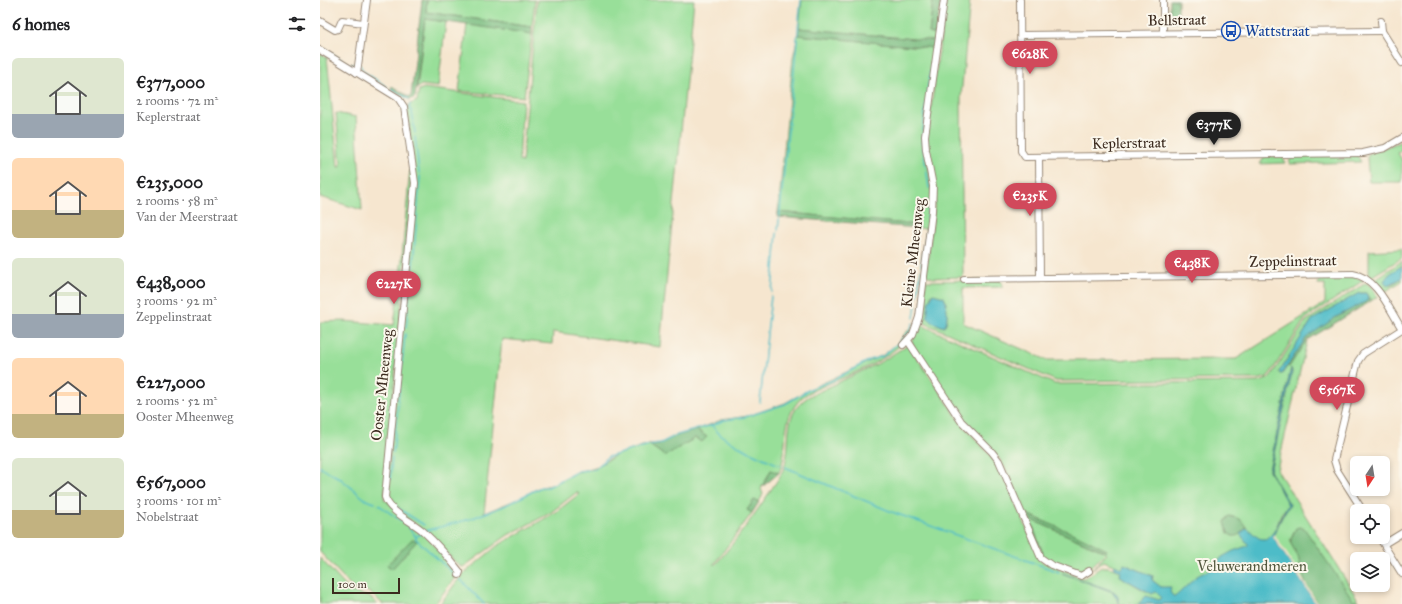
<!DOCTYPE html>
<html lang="en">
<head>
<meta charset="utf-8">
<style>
  body { margin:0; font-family:"IM FELL Great Primer",serif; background:#f6f6f6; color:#202124; height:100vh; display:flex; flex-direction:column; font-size:15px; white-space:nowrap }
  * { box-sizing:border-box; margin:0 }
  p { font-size:13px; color:#757577 }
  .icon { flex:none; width:22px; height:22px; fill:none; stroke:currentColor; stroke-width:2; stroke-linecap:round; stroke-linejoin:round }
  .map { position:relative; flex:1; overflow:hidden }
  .drawer { display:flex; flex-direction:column; background:#fff; width:320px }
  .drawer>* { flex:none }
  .needle { width:26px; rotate:192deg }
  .fabs { position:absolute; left:1030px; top:456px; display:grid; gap:8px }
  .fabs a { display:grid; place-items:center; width:40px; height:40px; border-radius:6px; background:#fff; box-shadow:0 2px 6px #0003; font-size:20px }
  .scale { position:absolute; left:12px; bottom:10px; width:68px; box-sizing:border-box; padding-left:4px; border:2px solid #3b2a1e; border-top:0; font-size:11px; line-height:14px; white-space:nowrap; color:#3b2a1e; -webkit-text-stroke:3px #fbf7ec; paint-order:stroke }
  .price { position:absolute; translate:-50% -34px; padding:0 9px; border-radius:14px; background:#d1495b; color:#fff; font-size:13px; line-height:26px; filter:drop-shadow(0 1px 2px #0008) }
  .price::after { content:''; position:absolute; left:50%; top:24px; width:12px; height:9px; margin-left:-6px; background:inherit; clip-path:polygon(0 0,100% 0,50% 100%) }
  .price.on { background:#222; color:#fff }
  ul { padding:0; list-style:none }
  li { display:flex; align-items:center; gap:12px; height:100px; padding:0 12px }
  li span { display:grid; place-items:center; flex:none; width:112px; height:80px; border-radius:6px; color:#555 }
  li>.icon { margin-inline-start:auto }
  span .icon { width:48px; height:48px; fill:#fffc; stroke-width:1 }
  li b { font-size:17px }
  h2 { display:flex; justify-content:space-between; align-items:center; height:48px; padding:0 12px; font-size:17px }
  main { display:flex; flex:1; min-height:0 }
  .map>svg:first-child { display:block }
  .green { fill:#98df99; stroke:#6a845c; fill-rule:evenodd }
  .forest { fill:#7abe81; stroke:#5a7450 }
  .water { fill:#4ebcc8; stroke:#447373 }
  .pier { fill:#f6e6cf }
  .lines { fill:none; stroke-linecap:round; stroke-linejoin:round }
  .stream { stroke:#4ebcc8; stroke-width:1.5 }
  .minor-casing { stroke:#988876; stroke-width:8 }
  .minor { stroke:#fff; stroke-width:6 }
  .labels { text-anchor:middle; stroke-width:4; stroke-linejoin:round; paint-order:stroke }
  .street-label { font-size:15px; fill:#3b2a1e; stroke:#fbf7ec }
  .transit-label { font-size:15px; fill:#164399; stroke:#fbf7ec; text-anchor:start }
  .park-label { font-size:15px; fill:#52573d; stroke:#fbf7ec }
</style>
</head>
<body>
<main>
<section class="drawer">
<h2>6 homes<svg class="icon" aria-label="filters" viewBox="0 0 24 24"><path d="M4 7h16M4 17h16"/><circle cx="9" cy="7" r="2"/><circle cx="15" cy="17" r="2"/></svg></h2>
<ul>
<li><span style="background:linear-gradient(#dfe7d0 70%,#9aa5b1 0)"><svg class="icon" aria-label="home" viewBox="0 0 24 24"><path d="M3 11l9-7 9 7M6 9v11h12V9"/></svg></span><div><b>€377,000</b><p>2 rooms · 72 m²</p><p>Keplerstraat</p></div></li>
<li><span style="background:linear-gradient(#ffd9b3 65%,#c2b280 0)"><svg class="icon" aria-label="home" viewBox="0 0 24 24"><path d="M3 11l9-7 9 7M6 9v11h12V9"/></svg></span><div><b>€235,000</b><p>2 rooms · 58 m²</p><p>Van der Meerstraat</p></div></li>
<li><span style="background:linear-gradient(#dfe7d0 70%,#9aa5b1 0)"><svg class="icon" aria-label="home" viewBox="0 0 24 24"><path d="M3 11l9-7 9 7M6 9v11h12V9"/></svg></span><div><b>€438,000</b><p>3 rooms · 92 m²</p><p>Zeppelinstraat</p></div></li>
<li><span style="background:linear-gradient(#ffd9b3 70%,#c2b280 0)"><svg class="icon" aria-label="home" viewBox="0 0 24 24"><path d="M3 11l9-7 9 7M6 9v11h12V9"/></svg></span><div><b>€227,000</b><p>2 rooms · 52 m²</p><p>Ooster Mheenweg</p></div></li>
<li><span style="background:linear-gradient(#dfe7d0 65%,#c2b280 0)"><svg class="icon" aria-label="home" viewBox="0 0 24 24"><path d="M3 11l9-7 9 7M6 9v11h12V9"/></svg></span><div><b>€567,000</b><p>3 rooms · 101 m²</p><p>Nobelstraat</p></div></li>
</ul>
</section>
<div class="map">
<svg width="1082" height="604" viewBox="0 0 1082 604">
  <rect width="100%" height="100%" fill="#fbf7ec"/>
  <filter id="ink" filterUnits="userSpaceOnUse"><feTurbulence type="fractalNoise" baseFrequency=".025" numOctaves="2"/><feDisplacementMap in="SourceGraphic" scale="8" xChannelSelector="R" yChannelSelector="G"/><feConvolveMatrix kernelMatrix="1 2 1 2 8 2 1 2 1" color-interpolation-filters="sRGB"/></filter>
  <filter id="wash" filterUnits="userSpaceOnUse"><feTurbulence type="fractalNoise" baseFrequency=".012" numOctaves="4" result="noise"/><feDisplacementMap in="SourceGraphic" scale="16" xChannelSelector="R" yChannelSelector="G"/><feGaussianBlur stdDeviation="0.9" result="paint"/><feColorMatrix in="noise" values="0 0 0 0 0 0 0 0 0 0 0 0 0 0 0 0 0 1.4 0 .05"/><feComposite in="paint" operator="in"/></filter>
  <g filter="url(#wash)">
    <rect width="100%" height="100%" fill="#f6e6cf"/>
    <g class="green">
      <path d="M107 0H215L212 27 106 12Z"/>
      <path d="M217 0H374L343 315 340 347 233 332 232 344 182 339 164 513 200 498 218 488 234 484 254 473 278 466 296 455 328 444 345 456 375 438 382 442 387 437 377 430 401 420 428 416 465 403 490 389 563 355 577 344 586 332 593 328C580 356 535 373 508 384 498 389 484 393 477 403 460 424 469 450 459 473L451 470 441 489 443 494 439 502 434 500 427 510 432 513 394 564 395 565C415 542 432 518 449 493 453 486 460 478 463 470 474 443 459 417 488 397L559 363 586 346H589L641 423 680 466 720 560 725 563 763 578C783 571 775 561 801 571L800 576 825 591 836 583 832 580 833 576 804 564 802 569 784 561 772 569 787 554 786 553 762 575 728 562 721 557 723 553 710 519 785 552 787 550 708 514 704 516 686 470 679 458 642 421 594 348 592 342 599 324 735 384 939 382 948 379 953 373 986 321 1046 283 1052 287 1057 297 1051 301 1046 293H1039L992 320 959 373 962 374 967 366 969 367 986 340 987 341 957 470 1037 598 1034 601 982 527 976 528 971 539V544L978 556 980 565 1004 604H120L141 576 177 546 236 512 259 494 257 492 230 513 188 535 143 567 138 565 104 530 69 505 66 495 96 183 87 109 88 105 97 101 99 90 104 88 203 101 199 161 202 162ZM971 368 972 372 950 471 970 505 963 514 955 532 961 514 968 505 949 470ZM909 516 920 519 924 524 909 534 905 522Z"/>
      <path d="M482 0H613L609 33 616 35 615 41 479 28Z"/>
      <path d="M626 0H650L641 97 643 277 613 278 606 275 615 201 607 137Z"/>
      <path d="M105 19 126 22 118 87 101 85 97 89Z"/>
      <path d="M147 24 212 34 204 97 139 91Z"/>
      <path d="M478 35 614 48 613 72 604 126 612 194 608 229 598 228V225L458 212 473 58Z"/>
      <path d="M0 53 7 57 18 167H21L16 113 36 117 42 210 0 197Z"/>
      <path d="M1082 141V150L1078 153 1082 160V182H1049L1047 158 1048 154Z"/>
      <path d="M1037 155 1041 162 969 164 971 156Z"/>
      <path d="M945 156H963L965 163 940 164Z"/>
      <path d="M90 168 93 172 64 499C77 511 137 560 136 576L115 604H63L49 592 34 589 0 552V322L23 321 74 325 82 257Z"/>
      <path d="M1082 249V258L1049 278V251Z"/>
      <path d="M1082 261V266L1068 275 1070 286 1082 278V281L1063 293 1054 280Z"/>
      <path d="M999 276H1032L1044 280 985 319 952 371 947 377 940 379 736 381 600 321 606 281 679 280 682 282V287L643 288V323L727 360 916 359 1005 303V284H998ZM613 294 624 297C627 304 629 320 624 327L613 322 607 316 611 295Z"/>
      <path d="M0 558 30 591 50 597 57 604H0Z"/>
    </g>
    <g class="forest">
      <path d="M102 0H107L106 12 212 27V34L105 19 95 97 90 100 71 88 72 86 89 97 91 96Z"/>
      <path d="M613 0H621L616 35 609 33Z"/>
      <rect x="850" y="0" width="8" height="22"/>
      <path d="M479 28 615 41 614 48 478 35Z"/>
      <path d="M458 212 599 225 598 228 457 217Z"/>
      <path d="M1048 297 1051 301 986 341 969 367 967 366C974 358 978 345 986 337 1004 321 1028 312 1048 299Z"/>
      <path d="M377 430 387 437 382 442 375 438 345 456 328 444H339L355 436Z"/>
      <path d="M451 470 459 473 442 487Z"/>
      <path d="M434 500 439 502 432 513 427 510Z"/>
      <path d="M706 514 757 535 787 550 786 552 710 519 723 555 704 516Z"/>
      <path d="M909 516 920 519 927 528 917 536H912L908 533 905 522Z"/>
      <path d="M979 527 984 528 1034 601 1037 598 1041 604H998L986 586 978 556 971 544V539L976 528Z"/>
      <path d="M92 539 97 541 72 569 67 565Z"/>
    </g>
    <g class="water">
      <path d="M1082 266V278L1067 286 1064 281C1068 274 1075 270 1082 266Z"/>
      <path d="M1039 293H1046L1048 297 1047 301 1016 317 986 338 962 374H960L959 372 992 320Z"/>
      <path d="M613 294 624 297C627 304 629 320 624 327L612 322 607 316 609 301Z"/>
      <path d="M971 368 972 372 950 471 970 505C962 514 959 525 953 536L996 604H818L826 596 839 600 841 597 836 592 832 594 799 576 801 571 794 568V565L802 568 804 564 833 576 832 580 841 587H851L850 592 853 596H856L877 576 893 568 902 557 913 551 927 546 928 544 920 534 927 528C931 531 935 536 939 538 954 545 960 514 968 505L949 470Z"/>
      <path d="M742 573 793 591 797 594 800 604 793 592Z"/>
    </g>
    <path class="pier" d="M954 534 969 557 998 604H996L953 536Z"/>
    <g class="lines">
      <g class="stream">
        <path d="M5 50 30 65 35 64"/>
        <path d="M40 65 44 72 67 87"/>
        <path d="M71 89 89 99"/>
        <path d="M607 92 615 44"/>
        <path d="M606 103 602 139 609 188"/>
        <path d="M90 104 89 108 92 112 95 133"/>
        <path d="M95 137 99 173"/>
        <path d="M607 223 609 203"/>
        <path d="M458 230 481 0"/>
        <path d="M601 266 607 229"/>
        <path d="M92 277 100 176"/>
        <path d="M452 292 457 233"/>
        <path d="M597 297 601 270"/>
        <path d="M594 318 596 304"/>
        <path d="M86 327 91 280"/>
        <path d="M78 401 85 334"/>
        <path d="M440 402 451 296"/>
        <path d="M392 425C401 442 444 458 462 466"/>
        <path d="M73 453 78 404"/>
        <path d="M0 467 21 479 46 500 55 503"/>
        <path d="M465 467 572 512 739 572"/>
        <path d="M70 479 72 457"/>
        <path d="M59 505 88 526 96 537V539L136 576"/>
        <path d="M73 505 104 525"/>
        <path d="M105 531 150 519 184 506 221 487H228L258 471 275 469 288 457 332 444 341 443 357 435 392 425 405 420 425 417 465 404 490 389 513 380 550 360 563 356 578 343 589 332 593 323"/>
        <path d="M96 537 101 533"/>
        <path d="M140 579 164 604"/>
      </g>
    </g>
  </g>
  <g filter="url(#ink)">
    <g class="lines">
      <g class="minor-casing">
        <g id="minor">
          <path d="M700 0 701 151 705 157 1043 153 1065 148 1082 138"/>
          <path d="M843 0V34"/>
          <path d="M0 21 15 30 18 29 22 20 43 23"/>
          <path d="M1061 21 1062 31 1082 63"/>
          <path d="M701 35 1062 31"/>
          <path d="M0 50 78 98 84 107 95 183 65 497C70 513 92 521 104 532 117 544 129 558 140 572L139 575"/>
          <path d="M37 73 47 0"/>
          <path d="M719 157 720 277"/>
          <path d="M644 279 1033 274C1057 277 1070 311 1082 329"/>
          <path d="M588 341 641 421 672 452 679 461 721 558 731 565 761 576 769 571"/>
          <path d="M583 345 593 334 599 317 612 211 613 186 606 150 605 136 624 0"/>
          <path d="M1043 511 1017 470 1014 460 1038 361 1043 354 1082 329"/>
          <path d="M1059 537 1082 574"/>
          <path d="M1064 544 1082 533"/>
        </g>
      </g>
      <use href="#minor" class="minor"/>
    </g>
  </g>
  <defs>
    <g id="bus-ring" transform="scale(1)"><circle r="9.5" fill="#fbf7ec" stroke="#1a4fb4" stroke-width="1.5"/><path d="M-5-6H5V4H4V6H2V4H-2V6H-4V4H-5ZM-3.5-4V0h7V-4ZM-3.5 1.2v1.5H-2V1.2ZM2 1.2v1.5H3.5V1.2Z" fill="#1a4fb4"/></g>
  </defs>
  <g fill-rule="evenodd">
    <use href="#bus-ring" x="911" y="31"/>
  </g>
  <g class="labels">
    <g class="street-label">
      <text transform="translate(857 20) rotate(-1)" y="5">Bellstraat</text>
      <text transform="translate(809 143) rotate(-1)" y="5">Keplerstraat</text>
      <text transform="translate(593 253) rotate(-83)" y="5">Kleine Mheenweg</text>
      <text transform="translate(973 261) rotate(-1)" y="5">Zeppelinstraat</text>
      <text transform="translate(62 385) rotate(-84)" y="5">Ooster Mheenweg</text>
    </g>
    <g class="transit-label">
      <text x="925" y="36">Wattstraat</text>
    </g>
    <g class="park-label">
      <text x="932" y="571">Veluwerandmeren</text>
    </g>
  </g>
</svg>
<div class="fabs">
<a><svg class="needle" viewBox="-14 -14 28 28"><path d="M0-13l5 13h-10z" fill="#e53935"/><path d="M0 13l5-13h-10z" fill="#757577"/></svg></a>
<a><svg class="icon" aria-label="locate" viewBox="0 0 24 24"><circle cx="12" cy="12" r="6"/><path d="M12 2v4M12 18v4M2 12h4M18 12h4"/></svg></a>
<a><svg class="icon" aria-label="layers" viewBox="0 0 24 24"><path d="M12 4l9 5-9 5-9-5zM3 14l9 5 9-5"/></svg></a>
</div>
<div class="scale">100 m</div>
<b class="price" style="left:710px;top:75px">€628K</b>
<b class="price on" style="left:894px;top:146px">€377K</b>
<b class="price" style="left:710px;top:217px">€235K</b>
<b class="price" style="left:872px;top:284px">€438K</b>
<b class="price" style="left:74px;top:305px">€227K</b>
<b class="price" style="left:1017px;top:411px">€567K</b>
</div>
</main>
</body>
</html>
